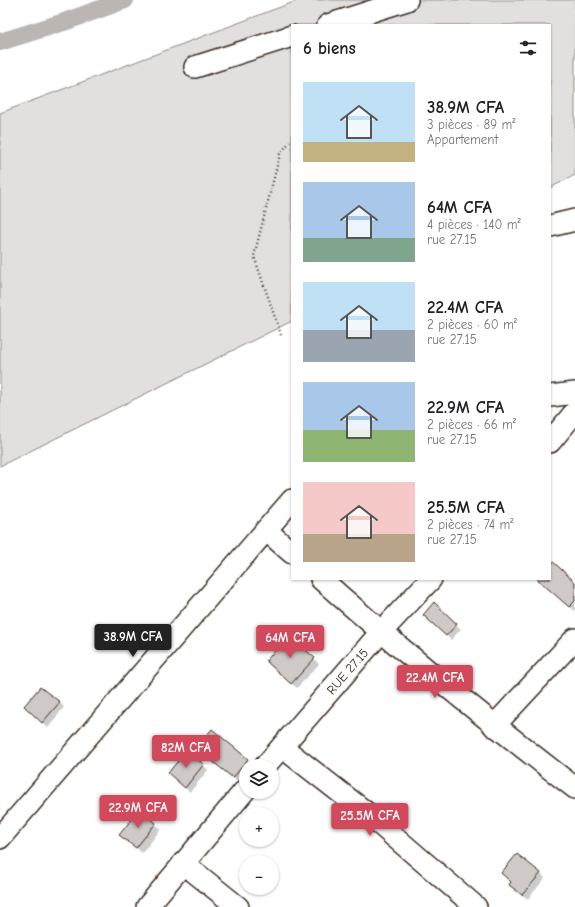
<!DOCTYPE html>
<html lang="fr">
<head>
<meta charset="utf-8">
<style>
  body { margin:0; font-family:"Comic Neue",sans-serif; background:#f2f2f2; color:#202124; height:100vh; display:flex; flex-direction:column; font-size:15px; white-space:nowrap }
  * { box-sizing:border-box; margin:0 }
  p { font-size:13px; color:#757577 }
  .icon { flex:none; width:22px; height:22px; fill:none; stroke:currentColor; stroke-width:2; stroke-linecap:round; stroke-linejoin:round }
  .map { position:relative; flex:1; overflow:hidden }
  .side { position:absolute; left:291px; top:24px; width:260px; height:556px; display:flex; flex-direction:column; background:#fff; border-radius:0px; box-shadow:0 1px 3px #0004 }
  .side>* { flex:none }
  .tools { position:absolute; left:239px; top:759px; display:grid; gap:8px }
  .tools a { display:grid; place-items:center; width:40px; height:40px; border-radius:50%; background:#fff; box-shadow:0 1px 3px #0004; font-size:20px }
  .price { position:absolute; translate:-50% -34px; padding:0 9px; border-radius:4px; background:#d1495b; color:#fff; font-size:13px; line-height:26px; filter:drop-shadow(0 1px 2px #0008) }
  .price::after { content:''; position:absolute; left:50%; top:24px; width:12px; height:9px; margin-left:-6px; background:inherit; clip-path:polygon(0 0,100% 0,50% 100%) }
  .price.current { background:#222; color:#fff }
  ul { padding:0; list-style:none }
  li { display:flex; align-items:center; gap:12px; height:100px; padding:0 12px }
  li span { display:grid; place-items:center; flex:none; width:112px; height:80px; border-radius:0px; color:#555 }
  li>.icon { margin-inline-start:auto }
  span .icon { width:48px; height:48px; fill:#fffc; stroke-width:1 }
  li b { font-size:17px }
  h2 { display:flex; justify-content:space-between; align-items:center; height:48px; padding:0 12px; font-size:17px }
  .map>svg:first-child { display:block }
  .green { fill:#e2e0de; stroke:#8e857e }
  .shadow { fill:#0003 }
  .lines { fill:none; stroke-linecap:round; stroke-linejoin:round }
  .canal { stroke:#bcb6b3; stroke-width:18 }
  .building { fill:#cfcac7; stroke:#3b2a1e }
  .minor-casing { stroke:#3b2a1e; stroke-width:24 }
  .path { stroke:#3b2a1e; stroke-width:2.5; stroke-dasharray:1 3; stroke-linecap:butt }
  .minor { stroke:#fff; stroke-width:21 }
  .labels { text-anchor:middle; stroke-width:4; stroke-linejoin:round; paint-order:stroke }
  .street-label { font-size:13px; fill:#3b2a1e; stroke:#fff }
</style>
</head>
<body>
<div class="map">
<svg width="575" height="907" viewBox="0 0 575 907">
  <rect width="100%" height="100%" fill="#fff"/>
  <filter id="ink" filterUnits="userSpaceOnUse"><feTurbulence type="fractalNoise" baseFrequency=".025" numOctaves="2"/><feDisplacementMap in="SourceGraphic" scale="8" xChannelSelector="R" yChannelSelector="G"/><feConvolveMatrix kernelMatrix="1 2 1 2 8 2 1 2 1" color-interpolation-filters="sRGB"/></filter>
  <g filter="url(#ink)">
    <path class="green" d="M299 0H575V175L550 188V25H292V321L0 466V113Z"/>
    <g class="shadow">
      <path d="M550 560 575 583V611L538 579H550Z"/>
      <path d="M434 604 461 629 451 640 430 620Z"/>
      <path d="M314 659 319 664 297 688 272 667Z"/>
      <path d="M59 702 64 707 48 728 25 706Z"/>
      <path d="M203 753 247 760 252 765 246 766V773L239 782Z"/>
      <path d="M203 765 208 770 190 792 169 773Z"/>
      <path d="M140 810 161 829 142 853 121 835Z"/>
      <path d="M540 873 545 878 528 899 515 890 512 882Z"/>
    </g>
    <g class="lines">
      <path class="canal" d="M0 42 64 22 125 0"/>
    </g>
    <g class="building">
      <path d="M550 559 575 582V601L569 607 537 579H550Z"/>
      <path d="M434 602 457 624 446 636 423 615Z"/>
      <path d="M288 635 315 658 291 684 266 661Z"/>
      <path d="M40 687 60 702 42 723 24 706Z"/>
      <path d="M212 729 248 759 233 778 196 748Z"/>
      <path d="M186 751 204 764 185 788 168 773Z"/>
      <path d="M140 809 156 823 136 848 119 835Z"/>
      <path d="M517 854 541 873 522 895 509 885 511 882 501 873Z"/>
    </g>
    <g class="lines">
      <g class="minor-casing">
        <g id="minor">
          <path d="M328 25 407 0"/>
          <path d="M195 67 292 36"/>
          <path d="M550 226 575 220"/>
          <path d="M550 396 575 393"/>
          <path d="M550 442 575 412"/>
          <path d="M266 530 292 553"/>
          <path d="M321 579C403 652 488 721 575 788"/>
          <path d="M494 726 575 639"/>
          <path d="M282 747 368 814 476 907"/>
          <path d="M265 766 381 632 431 579"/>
          <path d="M0 838 292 500"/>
          <path d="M183 863 238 907"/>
          <path d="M147 907 246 789"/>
        </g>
      </g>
      <path class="path" d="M281 335 254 256 280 154 292 139"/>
      <use href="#minor" class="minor"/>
    </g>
  </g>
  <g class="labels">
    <g class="street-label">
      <text transform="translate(347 671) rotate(-49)" y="5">RUE 27.15</text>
    </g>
  </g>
</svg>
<div class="tools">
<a><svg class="icon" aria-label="layers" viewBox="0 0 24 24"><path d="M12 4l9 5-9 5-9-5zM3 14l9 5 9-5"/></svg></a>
<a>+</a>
<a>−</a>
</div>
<b class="price current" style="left:133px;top:658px">38.9M CFA</b>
<b class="price" style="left:290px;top:659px">64M CFA</b>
<b class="price" style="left:435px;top:699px">22.4M CFA</b>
<b class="price" style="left:186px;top:769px">82M CFA</b>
<b class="price" style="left:138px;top:829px">22.9M CFA</b>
<b class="price" style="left:370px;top:837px">25.5M CFA</b>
<section class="side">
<h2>6 biens<svg class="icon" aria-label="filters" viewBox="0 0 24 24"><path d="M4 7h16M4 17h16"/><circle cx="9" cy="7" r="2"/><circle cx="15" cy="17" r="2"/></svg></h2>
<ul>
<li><span style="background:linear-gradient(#bfe0f5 75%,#c2b280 0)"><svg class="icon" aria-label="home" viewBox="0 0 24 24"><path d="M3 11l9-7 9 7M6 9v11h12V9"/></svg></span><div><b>38.9M CFA</b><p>3 pièces · 89 m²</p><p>Appartement</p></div></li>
<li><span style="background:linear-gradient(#a9c7e8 70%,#7fa58c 0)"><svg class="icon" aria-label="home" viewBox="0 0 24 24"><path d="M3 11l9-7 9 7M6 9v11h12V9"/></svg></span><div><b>64M CFA</b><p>4 pièces · 140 m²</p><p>rue 27.15</p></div></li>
<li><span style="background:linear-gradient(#bfe0f5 60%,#9aa5b1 0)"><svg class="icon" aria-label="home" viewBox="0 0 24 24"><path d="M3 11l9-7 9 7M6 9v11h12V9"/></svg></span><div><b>22.4M CFA</b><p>2 pièces · 60 m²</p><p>rue 27.15</p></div></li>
<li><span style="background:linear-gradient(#a9c7e8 60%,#8fb573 0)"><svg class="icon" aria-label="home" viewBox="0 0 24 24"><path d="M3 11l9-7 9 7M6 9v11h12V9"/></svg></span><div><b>22.9M CFA</b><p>2 pièces · 66 m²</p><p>rue 27.15</p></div></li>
<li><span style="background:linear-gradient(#f6c9c9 65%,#b9a48a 0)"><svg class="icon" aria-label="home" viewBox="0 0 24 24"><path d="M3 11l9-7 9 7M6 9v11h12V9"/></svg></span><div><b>25.5M CFA</b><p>2 pièces · 74 m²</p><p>rue 27.15</p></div></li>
</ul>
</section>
</div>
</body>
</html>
